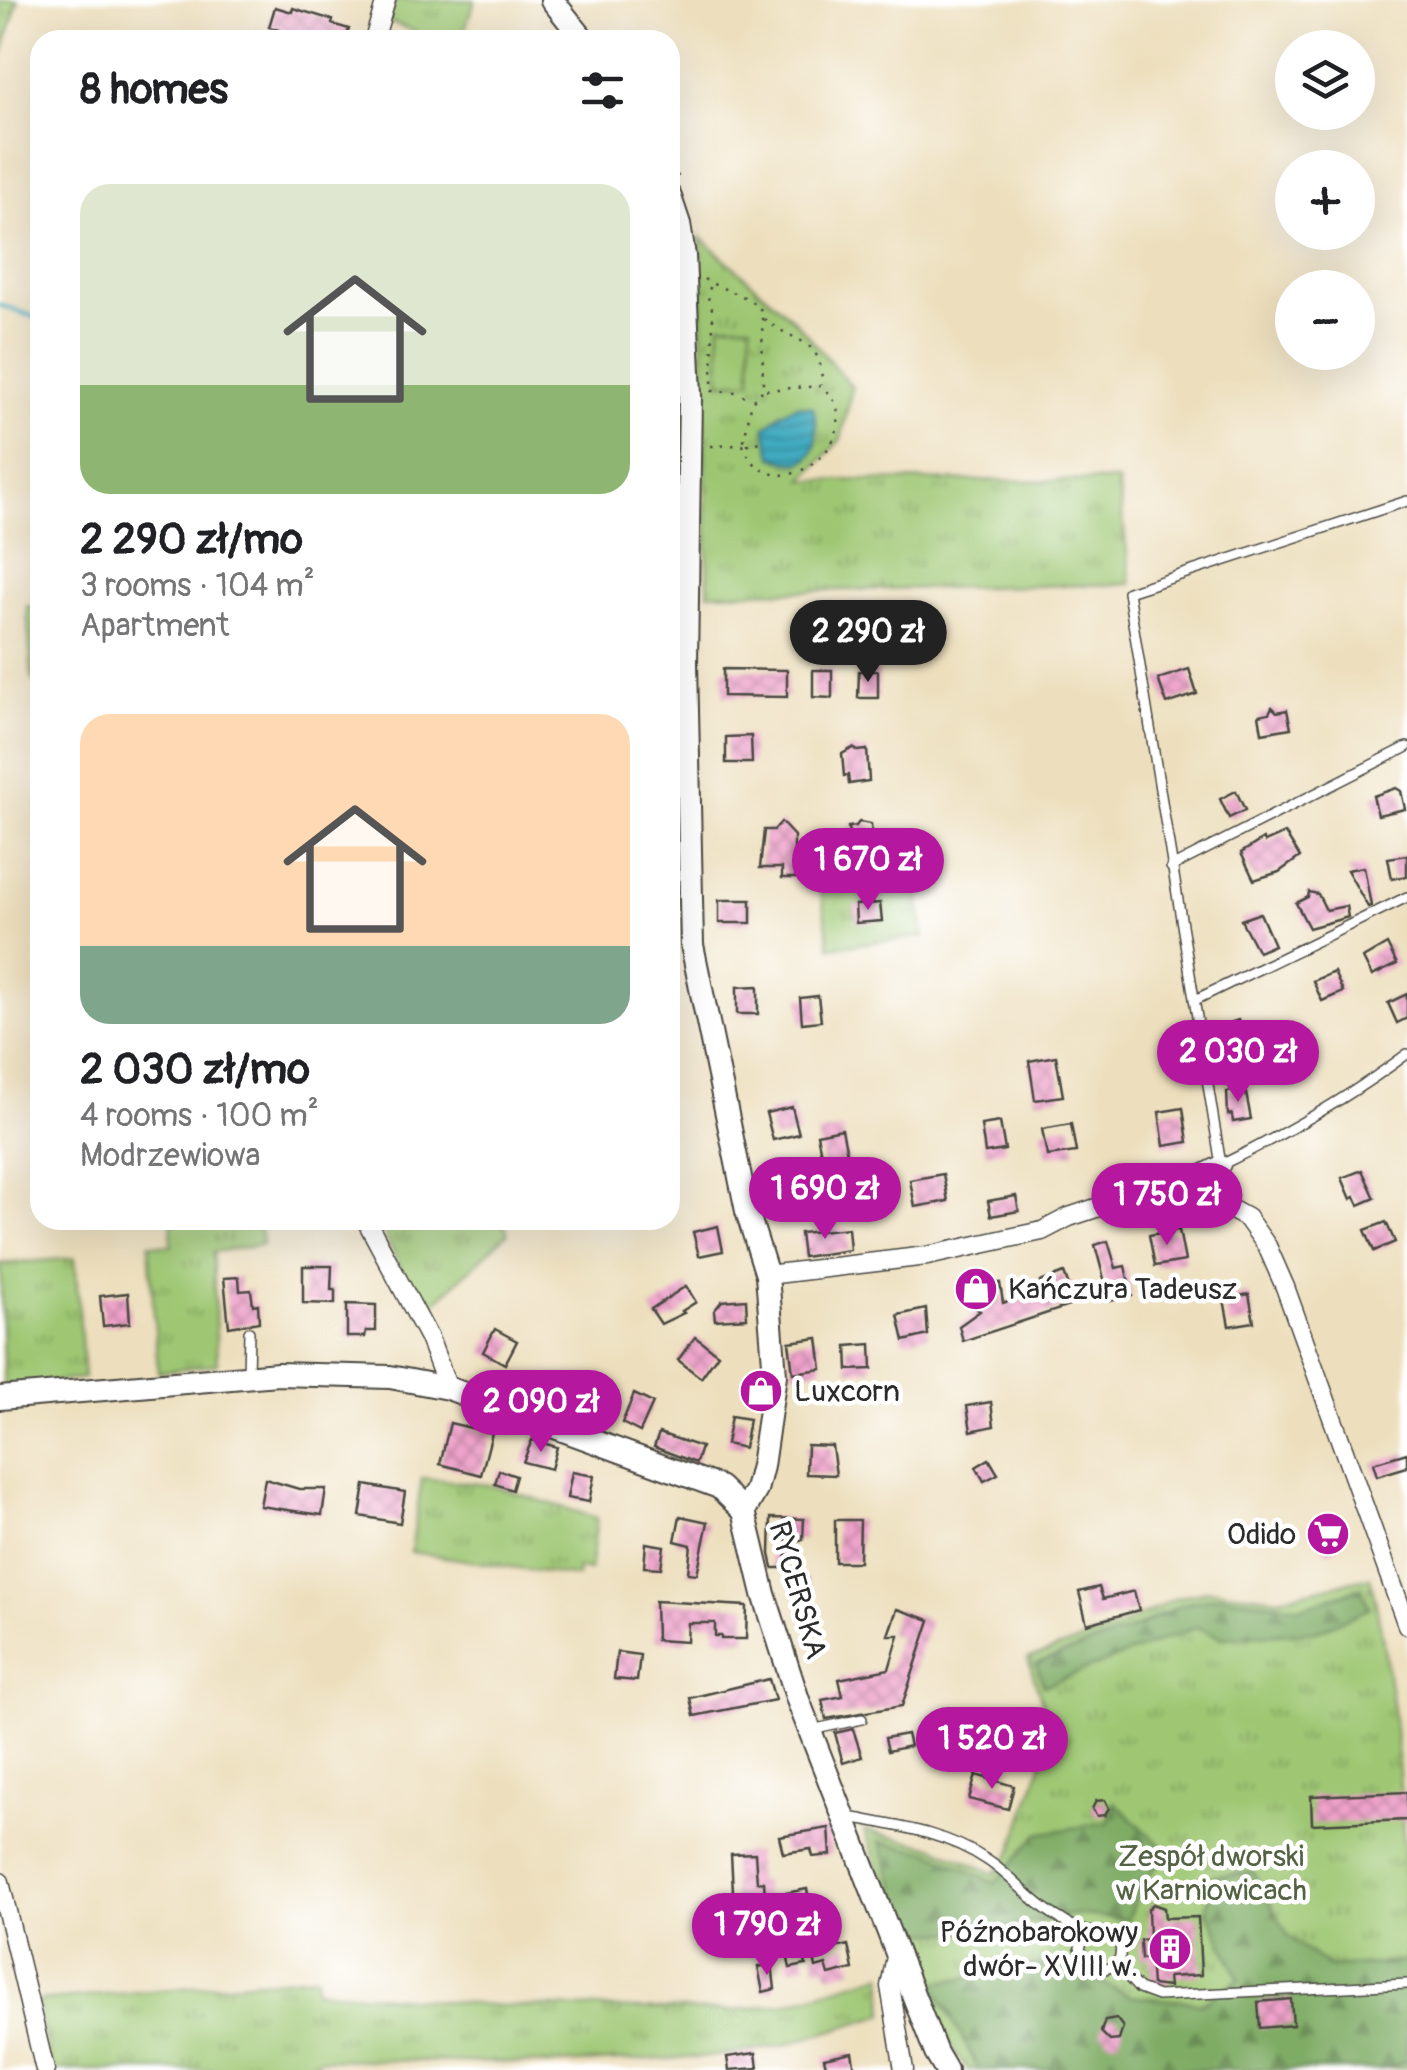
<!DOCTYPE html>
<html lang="en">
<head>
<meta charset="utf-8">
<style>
  body { margin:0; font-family:Pangolin,sans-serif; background:#f2f2f2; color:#202124; height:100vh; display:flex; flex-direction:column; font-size:38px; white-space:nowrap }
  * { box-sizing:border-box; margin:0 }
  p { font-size:32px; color:#757577 }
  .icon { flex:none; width:55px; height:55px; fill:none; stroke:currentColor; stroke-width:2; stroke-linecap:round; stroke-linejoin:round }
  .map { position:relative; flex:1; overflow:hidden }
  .sheet { position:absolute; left:30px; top:30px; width:650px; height:1200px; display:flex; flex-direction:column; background:#fff; border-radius:30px; box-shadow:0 10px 40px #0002 }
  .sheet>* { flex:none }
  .tools { position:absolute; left:1275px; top:30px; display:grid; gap:20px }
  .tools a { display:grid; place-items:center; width:100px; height:100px; border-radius:50%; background:#fff; box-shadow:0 10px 40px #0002; font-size:50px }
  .price { position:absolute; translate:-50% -85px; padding:0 22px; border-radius:35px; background:#b5179e; color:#fff; font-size:32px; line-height:65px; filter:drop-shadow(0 2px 5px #0008) }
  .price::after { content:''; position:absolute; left:50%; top:60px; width:30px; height:22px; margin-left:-15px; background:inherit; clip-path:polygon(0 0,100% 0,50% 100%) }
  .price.active { background:#222; color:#fff }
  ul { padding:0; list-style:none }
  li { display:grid; align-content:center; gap:20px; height:530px; padding:0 50px }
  li span { display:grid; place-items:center; height:310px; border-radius:30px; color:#555 }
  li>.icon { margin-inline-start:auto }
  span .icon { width:180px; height:180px; fill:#fffc; stroke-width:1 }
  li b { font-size:42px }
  h2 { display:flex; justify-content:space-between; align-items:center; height:120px; padding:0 50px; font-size:42px }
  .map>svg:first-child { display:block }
  .grass { fill:url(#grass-tufts); stroke:#65794f; stroke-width:2.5 }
  .forest { fill:url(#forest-firs); stroke:#556c48; stroke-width:2.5 }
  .pitch { fill:#9fc773; stroke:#65794f; stroke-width:2.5 }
  .water { fill:url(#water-rules); stroke:#366a76; stroke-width:2.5 }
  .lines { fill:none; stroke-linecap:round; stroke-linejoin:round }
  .stream { stroke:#40aac0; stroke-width:5 }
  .building { fill:url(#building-cross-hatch) }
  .service-casing { stroke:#484641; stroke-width:12 }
  .minor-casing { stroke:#484641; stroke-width:21 }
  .tertiary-casing { stroke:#484641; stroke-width:26 }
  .path { stroke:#484641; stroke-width:2.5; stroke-dasharray:2.5 8; stroke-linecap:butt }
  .service { stroke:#fff; stroke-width:9 }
  .minor { stroke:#fff; stroke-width:18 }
  .tertiary { stroke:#fff; stroke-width:22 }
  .labels { text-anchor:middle; stroke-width:9; stroke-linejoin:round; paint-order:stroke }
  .poi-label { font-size:30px; fill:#2b2b2b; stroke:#fff; text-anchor:start }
  .street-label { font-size:30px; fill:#2b2b2b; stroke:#fff }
  .park-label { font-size:30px; fill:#546244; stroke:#fff }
</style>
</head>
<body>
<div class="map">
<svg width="1407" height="2070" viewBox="0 0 1407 2070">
  <defs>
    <pattern id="grass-tufts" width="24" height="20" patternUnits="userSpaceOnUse" patternTransform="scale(2.5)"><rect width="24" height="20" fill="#9fc773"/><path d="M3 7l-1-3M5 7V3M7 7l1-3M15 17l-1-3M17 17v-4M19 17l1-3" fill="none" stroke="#82a25f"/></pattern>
    <pattern id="forest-firs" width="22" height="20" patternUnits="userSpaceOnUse" patternTransform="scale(2.5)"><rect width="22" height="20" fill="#7fac65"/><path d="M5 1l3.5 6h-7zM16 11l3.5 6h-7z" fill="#688c53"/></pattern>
    <pattern id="water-rules" width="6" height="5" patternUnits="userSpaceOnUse" patternTransform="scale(2.5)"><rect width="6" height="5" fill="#40aac0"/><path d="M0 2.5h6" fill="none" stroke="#368b9c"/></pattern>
    <pattern id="building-cross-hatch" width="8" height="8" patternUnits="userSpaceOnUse" patternTransform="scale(2.5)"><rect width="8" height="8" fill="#efa2ca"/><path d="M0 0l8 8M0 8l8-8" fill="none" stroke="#c284a4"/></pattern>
  </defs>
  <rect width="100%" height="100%" fill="#fff"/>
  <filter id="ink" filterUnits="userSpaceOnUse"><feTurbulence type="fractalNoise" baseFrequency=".01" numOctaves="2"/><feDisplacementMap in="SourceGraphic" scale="20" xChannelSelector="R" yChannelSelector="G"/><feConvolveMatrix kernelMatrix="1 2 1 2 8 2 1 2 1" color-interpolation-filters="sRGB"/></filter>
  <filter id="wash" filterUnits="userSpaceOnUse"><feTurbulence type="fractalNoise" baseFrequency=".0048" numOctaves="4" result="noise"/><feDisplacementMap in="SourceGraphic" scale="40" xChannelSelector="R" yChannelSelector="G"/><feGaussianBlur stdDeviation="2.25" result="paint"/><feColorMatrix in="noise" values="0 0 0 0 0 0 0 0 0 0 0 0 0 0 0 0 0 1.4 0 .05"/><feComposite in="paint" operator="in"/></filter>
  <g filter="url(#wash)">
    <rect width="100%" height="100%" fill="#eddfbd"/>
    <g class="grass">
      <path d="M0 0H18L0 63Z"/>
      <path d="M395 0H475L461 40H435L388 21Z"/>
      <path d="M670 230 676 331 670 482Z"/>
      <path d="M700 237 795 321 852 387 841 439 803 480 1118 481 1131 584 708 593Z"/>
      <path d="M27 606 40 609V682L32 680Z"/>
      <path d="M914 867 924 937 830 947 819 879Z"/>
      <path d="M172 1220H259L262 1245 213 1252 217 1364 158 1372 149 1244 171 1246Z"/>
      <path d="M378 1220H502L508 1233 422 1315Z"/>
      <path d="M75 1258 84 1378 4 1389 0 1264Z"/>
      <path d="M422 1478 490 1485 597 1518 590 1570 578 1568 577 1577 411 1552Z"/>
      <path d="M1370 1577C1407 1734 1407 1904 1407 2068L967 2070 948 2041 864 1830 934 1847 995 1874 1012 1851 1052 1733 1028 1659 1112 1630 1177 1598 1210 1590 1278 1598Z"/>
      <path d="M883 1974 885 2014 781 2046 707 2057 555 2064 317 2059 316 2070H52L37 2001 316 1976 315 1990 502 2006 731 2011 787 2003Z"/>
    </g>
    <g class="forest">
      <path d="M1361 1588 1370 1608 1317 1631 1222 1638 1197 1627 1044 1686 1036 1664 1135 1628 1183 1604 1220 1596 1301 1607Z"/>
      <path d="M1114 1802 1166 1850 1137 1896 1128 1920 1076 1914 994 1930 911 1934 880 1842 931 1852 995 1883 1038 1834 1109 1822Z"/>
      <path d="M1253 1872 1289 1937 1329 1967 1407 1962V2061L1379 2070H979L933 1983 1062 1962 1129 1996 1203 2003 1239 1979 1207 1909 1212 1876Z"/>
    </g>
    <path class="pitch" d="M720 324H751V381L720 382Z"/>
    <path class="water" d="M797 405 813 407C821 441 818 477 772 456L765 428 781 413Z"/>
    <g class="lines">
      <path class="stream" d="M0 305 40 319"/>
    </g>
    <g id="blocks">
      <g class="building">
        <path d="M275 7 292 12 293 8 333 20 332 24 349 29 345 40H309L269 27Z"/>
        <path d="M723 669 787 670V697L723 696Z"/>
        <path d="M1189 669 1197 694 1167 704 1158 679Z"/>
        <path d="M813 670H832V698L813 697Z"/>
        <path d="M859 671H878V698H858Z"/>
        <path d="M1272 707 1277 712 1287 710 1291 728 1262 733 1259 715 1269 713Z"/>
        <path d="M751 736 752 763H726V737Z"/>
        <path d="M853 748 858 751 867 750 869 781 849 784 848 775 844 776 842 754Z"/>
        <path d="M1396 788 1401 791 1405 809 1378 815 1373 796Z"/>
        <path d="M1236 791 1245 810 1229 818 1220 799Z"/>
        <path d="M781 822 794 836V859H807V878H782V868H760L764 830H774Z"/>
        <path d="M859 822 871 824 874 861 854 864 848 827 856 826Z"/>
        <path d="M1285 833 1300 857 1279 872 1254 880 1241 853 1263 839 1265 842Z"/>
        <path d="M1407 855V876L1392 879 1388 858Z"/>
        <path d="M1364 867 1371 906 1368 907 1347 870Z"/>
        <path d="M1309 892 1318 894 1326 910 1346 906 1348 917 1309 928 1296 903 1308 897Z"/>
        <rect x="719" y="900" width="32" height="23"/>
        <path d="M880 903 882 921 856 923 855 905Z"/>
        <path d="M1260 913 1274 945 1258 952 1241 920Z"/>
        <path d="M1387 944 1397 964 1372 976 1363 958Z"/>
        <path d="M1334 972 1343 992 1322 1001 1313 981Z"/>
        <path d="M758 986V1014H737V987Z"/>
        <path d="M1407 994V1018L1397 1023 1388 1003Z"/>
        <path d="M818 996 821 1021 802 1023 800 998Z"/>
        <path d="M1238 1020 1247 1047 1223 1055 1215 1028Z"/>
        <path d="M1056 1056 1063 1096 1035 1100 1029 1061Z"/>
        <path d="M1245 1088 1251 1119 1233 1122 1232 1114 1228 1115 1227 1092Z"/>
        <path d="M792 1107 799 1134 773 1140 766 1113Z"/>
        <path d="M1183 1108 1188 1142 1164 1146 1159 1112Z"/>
        <path d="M1000 1122 1005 1150 985 1153 981 1125Z"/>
        <path d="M1071 1124 1076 1152 1047 1156 1042 1129Z"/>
        <path d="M842 1129 850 1169 825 1174 817 1134Z"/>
        <path d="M1362 1170 1375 1198 1359 1205 1355 1197 1351 1199 1342 1178Z"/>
        <path d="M943 1174 948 1201 915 1207 910 1180Z"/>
        <path d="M861 1196 865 1209 846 1215 842 1202Z"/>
        <path d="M1016 1196 1019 1211 991 1216 988 1201Z"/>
        <path d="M784 1197 787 1212 770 1215 767 1201Z"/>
        <path d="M1386 1222 1395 1242 1374 1251 1365 1230Z"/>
        <path d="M718 1226 723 1251 699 1256 693 1232Z"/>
        <path d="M848 1228 850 1250 803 1257 800 1233Z"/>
        <path d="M1179 1230 1185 1261 1155 1266 1149 1235Z"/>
        <path d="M1108 1241 1116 1268 1125 1266 1132 1296 1110 1301 1095 1245Z"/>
        <path d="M303 1266H332L331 1290H335V1304L303 1303Z"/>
        <path d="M1064 1273 1074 1300 1068 1302 1069 1306 963 1341 959 1326 980 1311 963 1299 961 1287 991 1279 992 1284 1000 1283 1003 1303 1043 1292 1040 1282Z"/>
        <path d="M239 1277 240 1291 251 1290 253 1305 258 1304 259 1322 229 1327 224 1278Z"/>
        <path d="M686 1286 696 1302 682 1311 684 1313 661 1324 651 1309Z"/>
        <path d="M128 1293 130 1323 103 1326 100 1296Z"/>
        <path d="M1249 1294 1254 1322 1229 1326 1224 1299Z"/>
        <path d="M746 1299 747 1318 715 1320 714 1311 722 1301Z"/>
        <path d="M347 1304 376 1305V1331H366L365 1337H347Z"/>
        <path d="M926 1309 928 1335 904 1341 898 1315Z"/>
        <path d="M495 1329 517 1341 505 1364 483 1352Z"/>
        <path d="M695 1337 718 1354 701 1378 678 1360Z"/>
        <path d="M818 1338 822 1369 793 1373 789 1342Z"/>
        <path d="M871 1344 872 1369 848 1370 847 1346Z"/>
        <path d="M634 1394 653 1403 640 1432 622 1423Z"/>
        <path d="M592 1397 604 1403 592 1425 569 1414 577 1398 588 1404Z"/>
        <path d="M991 1402 994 1426 971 1431 967 1406Z"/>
        <path d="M731 1416 749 1419 744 1448 726 1444Z"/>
        <path d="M450 1423 492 1433 481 1475 440 1464Z"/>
        <path d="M659 1433 701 1447 696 1463 654 1447Z"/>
        <path d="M532 1440 557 1447 551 1469 523 1462Z"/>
        <path d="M807 1445 832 1446 836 1475 806 1474Z"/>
        <path d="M1407 1453V1467L1377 1476 1373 1463Z"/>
        <path d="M989 1459 998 1474 984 1481 976 1467Z"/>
        <path d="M499 1470 516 1476 512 1490 495 1484Z"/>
        <path d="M572 1472 594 1476 589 1502 567 1498Z"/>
        <path d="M265 1479 299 1489H326L322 1515 260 1506Z"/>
        <path d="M365 1485 405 1492 400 1523 360 1516Z"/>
        <path d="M680 1516 708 1522 697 1574 688 1573 691 1545 675 1541Z"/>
        <path d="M1331 1516 1342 1545 1325 1552 1314 1522Z"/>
        <path d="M771 1518 804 1519 803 1540H787L786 1568H773L770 1554Z"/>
        <path d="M835 1520H860L859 1562H835Z"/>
        <path d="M646 1543 664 1546 661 1568 644 1567Z"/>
        <path d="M807 1578 810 1595 794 1597 791 1580Z"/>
        <path d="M1099 1587 1103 1599 1134 1591 1139 1610 1087 1624 1079 1592Z"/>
        <path d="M655 1601 747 1606 746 1639H721V1636H715V1623H688L687 1642 656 1640Z"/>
        <path d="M897 1609 930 1620 902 1706 826 1719 822 1700 843 1696 839 1679 889 1669 899 1635H888Z"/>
        <path d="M617 1652 640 1655 637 1681 614 1679Z"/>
        <path d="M769 1679 775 1700 694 1716 690 1698Z"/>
        <path d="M853 1729 862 1757 843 1763 835 1733Z"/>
        <path d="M907 1734 910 1746 888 1751 885 1738Z"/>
        <path d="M976 1775 1014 1786 1008 1809 969 1799Z"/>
        <path d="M1407 1792V1820L1312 1824 1311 1796Z"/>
        <path d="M1105 1800 1109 1808 1105 1815 1097 1816 1092 1809 1096 1801Z"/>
        <path d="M829 1828 831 1855 813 1857 811 1849 783 1853 779 1836Z"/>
        <path d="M755 1853 757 1882H764L765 1897 807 1889 811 1908 782 1914 780 1907 734 1910 731 1854Z"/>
        <path d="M1153 1904 1164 1908 1165 1918 1198 1917 1201 1975 1168 1977 1169 1987 1152 1985 1150 1958 1141 1959 1140 1940 1149 1939 1148 1909Z"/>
        <path d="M848 1945 853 1969 829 1975 826 1965 816 1968 813 1953Z"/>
        <path d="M803 1951 806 1965 790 1968 787 1955Z"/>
        <path d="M772 1964 775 1989 763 1992 758 1967Z"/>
        <path d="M1291 1999 1293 2025 1260 2028 1258 2002Z"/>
        <path d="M1116 2018 1123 2027 1119 2040 1110 2041 1101 2032 1105 2020Z"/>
        <path d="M852 2052 855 2070H827L824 2058Z"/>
        <path d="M756 2053 758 2068 729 2070 727 2057Z"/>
      </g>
    </g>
  </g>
  <g filter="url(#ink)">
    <use href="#blocks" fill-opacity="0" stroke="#484641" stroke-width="2.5"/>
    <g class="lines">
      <g class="service-casing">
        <g id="service">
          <path d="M1407 501 1128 592 1221 1165C1287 1133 1348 1098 1407 1054"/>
          <path d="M1171 867 1407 747"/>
          <path d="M1195 1000 1407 897"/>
          <path d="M248 1374 249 1332"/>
          <path d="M811 1730 862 1719"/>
          <path d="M849 1817C896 1826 946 1832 987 1860 1013 1877 1032 1903 1059 1918 1066 1923 1078 1929 1087 1931 1104 1935 1124 1925 1120 1957 1111 1972 1098 1973 1084 1963L1080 1947 1089 1932"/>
          <path d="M1116 1964 1139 1989 1158 1996 1407 1984"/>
        </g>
      </g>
      <g class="minor-casing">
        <g id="minor">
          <path d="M374 40 386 0"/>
          <path d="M1171 1190 1221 1165"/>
          <path d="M366 1220 429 1338 448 1388"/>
          <path d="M767 1275 927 1256 1042 1231 1069 1217 1138 1194 1171 1190 1223 1205 1247 1218 1267 1246 1285 1287 1407 1625"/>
          <path d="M0 1882 45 2070"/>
          <path d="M897 1952 890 1986 904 2070"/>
        </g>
      </g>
      <g class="tertiary-casing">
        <g id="tertiary">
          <path d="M552 0 584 40"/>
          <path d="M670 197 679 224 684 256 690 396 686 662 692 945 747 1211 767 1275 775 1375 762 1466 756 1490 744 1511"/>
          <path d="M0 1398 278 1374 390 1377 448 1388 719 1487 744 1511 764 1594 798 1700 936 2053 946 2070"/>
        </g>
      </g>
      <g class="path">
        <path d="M670 155 678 177"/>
        <path d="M704 279C723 291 747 293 762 311L763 390 752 401 743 445 761 442"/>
        <path d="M710 287 708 297 713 312 712 391 738 392 750 400"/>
        <path d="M764 319C798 346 822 336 822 385"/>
        <path d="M711 446 743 445C774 521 878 434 822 386L763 390"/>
      </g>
      <use href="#service" class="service"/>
      <use href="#minor" class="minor"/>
      <use href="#tertiary" class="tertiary"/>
    </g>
  </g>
  <defs>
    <g id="shop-disc" transform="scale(2.25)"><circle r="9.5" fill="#b5179e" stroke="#fff"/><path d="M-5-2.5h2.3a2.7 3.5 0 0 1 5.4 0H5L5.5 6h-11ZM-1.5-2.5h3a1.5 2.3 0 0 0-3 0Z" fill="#fff"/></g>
    <g id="supermarket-disc" transform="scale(2.25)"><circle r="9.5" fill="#b5179e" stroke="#fff"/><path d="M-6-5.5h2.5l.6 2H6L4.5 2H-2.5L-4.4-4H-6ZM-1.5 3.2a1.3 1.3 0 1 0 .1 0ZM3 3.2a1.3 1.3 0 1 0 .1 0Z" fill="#fff"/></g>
    <g id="building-disc" transform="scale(2.25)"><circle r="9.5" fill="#b5179e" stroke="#fff"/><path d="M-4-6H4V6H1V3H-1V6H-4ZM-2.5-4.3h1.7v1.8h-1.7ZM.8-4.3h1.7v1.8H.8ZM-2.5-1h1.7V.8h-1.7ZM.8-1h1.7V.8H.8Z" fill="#fff"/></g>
  </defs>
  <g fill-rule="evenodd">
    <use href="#shop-disc" x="976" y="1289"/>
    <use href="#shop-disc" x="761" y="1391"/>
    <use href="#supermarket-disc" x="1328" y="1534"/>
    <use href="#building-disc" x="1170" y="1949"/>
  </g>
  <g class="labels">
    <g class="poi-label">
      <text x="1008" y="1299">Kańczura Tadeusz</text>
      <text x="794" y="1401">Luxcorn</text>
      <text x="1296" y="1544" text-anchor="end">Odido</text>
      <text x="1138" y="1942" text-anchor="end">Późnobarokowy<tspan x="1138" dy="34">dwór- XVIII w.</tspan></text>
    </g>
    <g class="street-label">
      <text transform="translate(798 1590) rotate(74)" y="10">RYCERSKA</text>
    </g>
    <g class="park-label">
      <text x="1211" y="1866">Zespół dworski<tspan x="1211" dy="34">w Karniowicach</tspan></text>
    </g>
  </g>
</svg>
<div class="tools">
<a><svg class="icon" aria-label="layers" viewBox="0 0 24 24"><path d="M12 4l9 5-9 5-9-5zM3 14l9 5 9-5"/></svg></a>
<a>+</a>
<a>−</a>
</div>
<b class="price active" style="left:868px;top:685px">2 290 zł</b>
<b class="price" style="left:868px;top:913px">1 670 zł</b>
<b class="price" style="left:1238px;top:1105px">2 030 zł</b>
<b class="price" style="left:825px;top:1242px">1 690 zł</b>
<b class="price" style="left:1167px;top:1248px">1 750 zł</b>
<b class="price" style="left:541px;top:1455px">2 090 zł</b>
<b class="price" style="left:992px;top:1792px">1 520 zł</b>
<b class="price" style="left:767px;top:1978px">1 790 zł</b>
<section class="sheet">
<h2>8 homes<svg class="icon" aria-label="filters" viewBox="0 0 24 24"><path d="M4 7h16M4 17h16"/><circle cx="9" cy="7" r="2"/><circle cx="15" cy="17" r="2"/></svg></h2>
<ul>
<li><span style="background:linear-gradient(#dfe7d0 65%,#8fb573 0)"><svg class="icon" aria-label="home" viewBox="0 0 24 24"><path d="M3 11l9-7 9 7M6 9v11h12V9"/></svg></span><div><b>2 290 zł/mo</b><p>3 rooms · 104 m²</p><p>Apartment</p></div></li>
<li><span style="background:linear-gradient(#ffd9b3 75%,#7fa58c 0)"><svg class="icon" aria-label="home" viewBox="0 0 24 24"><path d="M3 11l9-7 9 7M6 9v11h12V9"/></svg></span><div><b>2 030 zł/mo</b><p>4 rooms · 100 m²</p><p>Modrzewiowa</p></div></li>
</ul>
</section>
</div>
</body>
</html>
